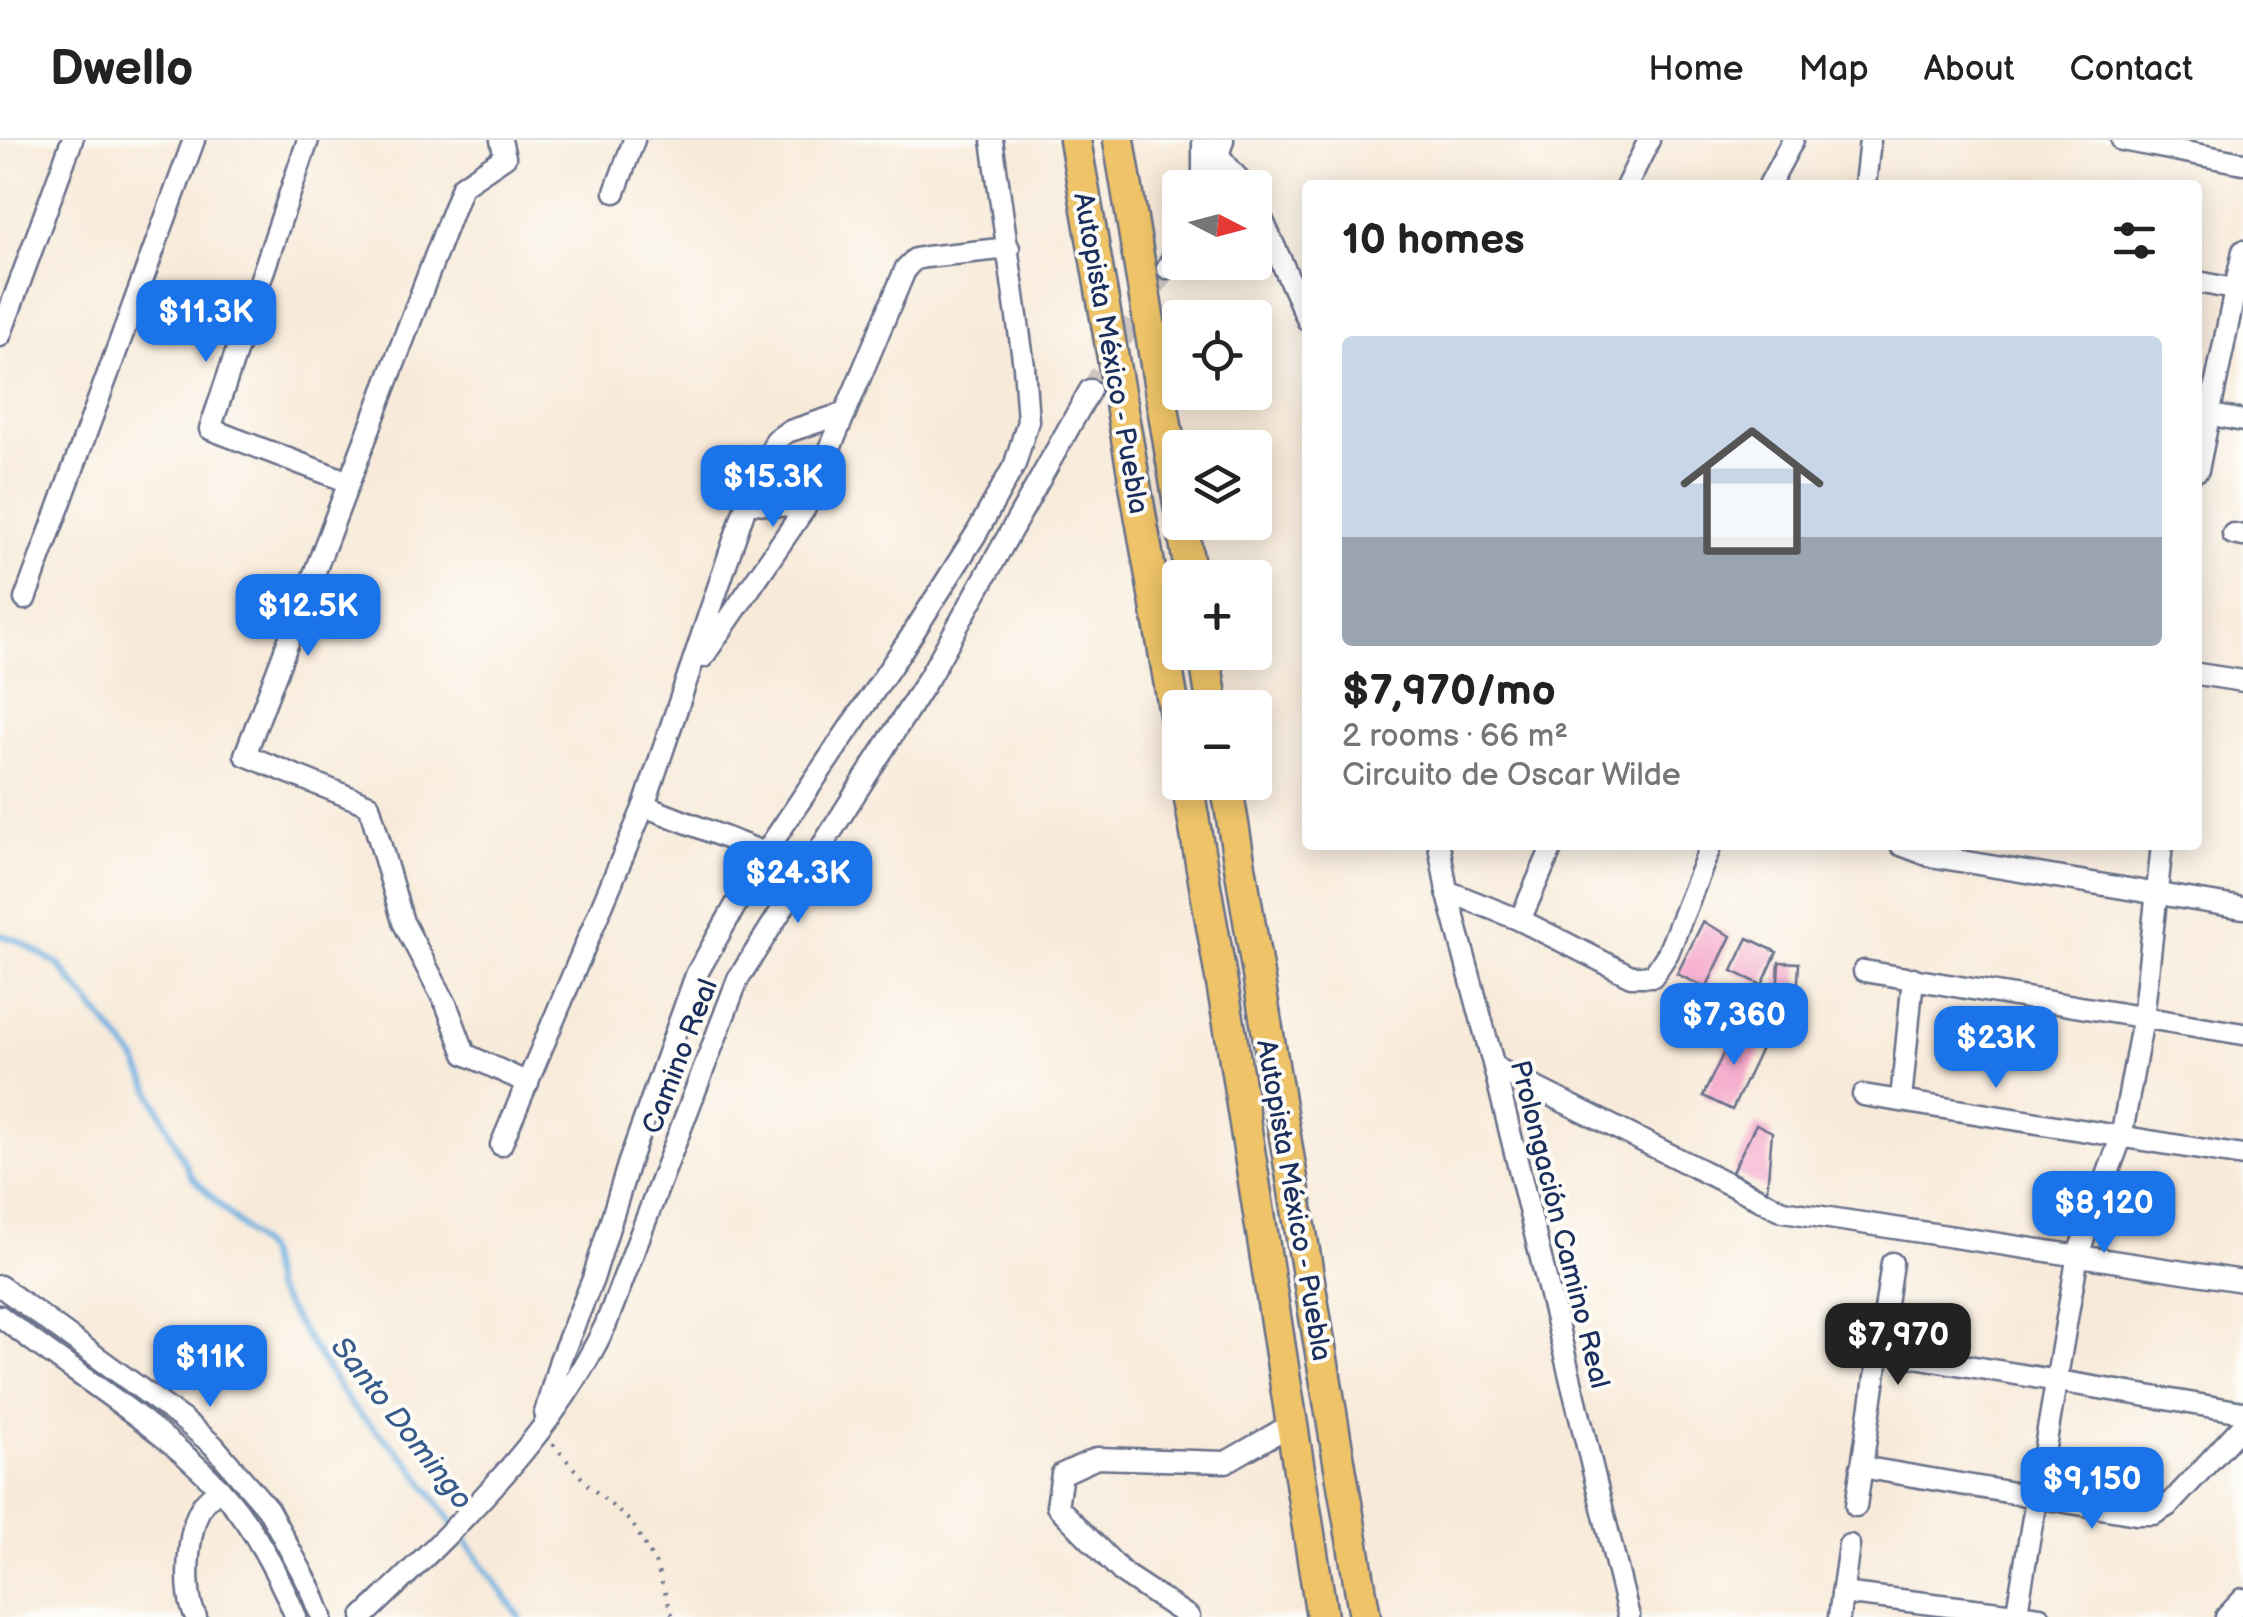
<!DOCTYPE html>
<html lang="en">
<head>
<meta charset="utf-8">
<style>
  body { margin:0; font-family:"Balsamiq Sans",sans-serif; background:#f2f2f2; color:#222; height:100vh; display:flex; flex-direction:column; font-size:38px; white-space:nowrap }
  * { box-sizing:border-box; margin:0 }
  p { font-size:32px; color:#767676 }
  .icon { flex:none; width:55px; height:55px; fill:none; stroke:currentColor; stroke-width:2; stroke-linecap:round; stroke-linejoin:round }
  .map { position:relative; flex:1; overflow:hidden }
  .sheet { position:absolute; left:1302px; top:40px; width:900px; height:670px; display:flex; flex-direction:column; background:#fff; border-radius:10px; box-shadow:0 5px 25px #0003 }
  .sheet>* { flex:none }
  .needle { width:65px; rotate:96deg }
  .buttons { position:absolute; left:1162px; top:30px; display:grid; gap:20px }
  .buttons a { display:grid; place-items:center; width:110px; height:110px; border-radius:10px; background:#fff; box-shadow:0 5px 25px #0003; font-size:50px }
  .price { position:absolute; translate:-50% -85px; padding:0 22px; border-radius:20px; background:#1a73e8; color:#fff; font-size:32px; line-height:65px; filter:drop-shadow(0 2px 5px #0008) }
  .price::after { content:''; position:absolute; left:50%; top:60px; width:30px; height:22px; margin-left:-15px; background:inherit; clip-path:polygon(0 0,100% 0,50% 100%) }
  .price.current { background:#222; color:#fff }
  ul { padding:0; list-style:none }
  li { display:grid; align-content:center; gap:20px; height:530px; padding:0 40px }
  li+li { border-top:2px solid #e0e0e0 }
  li span { display:grid; place-items:center; height:310px; border-radius:10px; color:#555 }
  li>.icon { margin-inline-start:auto }
  span .icon { width:180px; height:180px; fill:#fffc; stroke-width:1 }
  li b { font-size:42px }
  h2 { display:flex; justify-content:space-between; align-items:center; height:120px; padding:0 40px; font-size:42px }
  header { display:flex; align-items:center; gap:60px; box-sizing:border-box; height:140px; padding:0 50px; background:#fff; border-bottom:2px solid #e0e0e0 }
  header strong { font-size:48px }
  nav { display:flex; gap:55px; margin-inline-start:auto; font-size:35px }
  .map>svg:first-child { display:block }
  .lines { fill:none; stroke-linecap:round; stroke-linejoin:round }
  .stream { stroke:#6aafe0; stroke-width:6 }
  .building { fill:#f4a1c7 }
  .minor-tunnel { stroke:#ccc5c0; stroke-width:20; stroke-dasharray:20 10; stroke-linecap:butt }
  .minor-casing { stroke:#687089; stroke-width:25 }
  .highway-casing { stroke:#687089; stroke-width:35 }
  .path { stroke:#687089; stroke-width:4; stroke-dasharray:2.5 8; stroke-linecap:butt }
  .minor { stroke:#fff; stroke-width:20 }
  .highway { stroke:#efc469; stroke-width:30 }
  .labels { text-anchor:middle; stroke-width:8; stroke-linejoin:round; paint-order:stroke }
  .street-label { font-size:28px; fill:#1b2f5e; stroke:#fdfcf7 }
  .water-label { font-size:30px; font-style:italic; fill:#375c8c; stroke:#fdfcf7 }
</style>
</head>
<body>
<header>
<strong>Dwello</strong>
<nav><a>Home</a><a>Map</a><a>About</a><a>Contact</a></nav>
</header>
<div class="map">
<svg width="2243" height="1477" viewBox="0 0 2243 1477">
  <rect width="100%" height="100%" fill="#fdfcf7"/>
  <filter id="ink" filterUnits="userSpaceOnUse"><feTurbulence type="fractalNoise" baseFrequency=".01" numOctaves="2"/><feDisplacementMap in="SourceGraphic" scale="20" xChannelSelector="R" yChannelSelector="G"/><feConvolveMatrix kernelMatrix="1 2 1 2 8 2 1 2 1" color-interpolation-filters="sRGB"/></filter>
  <filter id="wash" filterUnits="userSpaceOnUse"><feTurbulence type="fractalNoise" baseFrequency=".0048" numOctaves="4" result="noise"/><feDisplacementMap in="SourceGraphic" scale="40" xChannelSelector="R" yChannelSelector="G"/><feGaussianBlur stdDeviation="2.25" result="paint"/><feColorMatrix in="noise" values="0 0 0 0 0 0 0 0 0 0 0 0 0 0 0 0 0 1.4 0 .05"/><feComposite in="paint" operator="in"/></filter>
  <g filter="url(#wash)">
    <rect width="100%" height="100%" fill="#f8ead9"/>
    <g class="lines">
      <path class="stream" d="M0 795 17 800 58 824 136 920 191 1036 266 1111 273 1147 352 1267 409 1322 520 1477"/>
    </g>
    <g id="blocks">
      <g class="building">
        <path d="M1703 782 1731 796 1706 848 1677 834Z"/>
        <path d="M1748 798 1777 812 1762 845 1732 831Z"/>
        <path d="M1779 822 1799 823 1796 877 1776 876Z"/>
        <path d="M1736 887 1765 900 1732 970 1703 956Z"/>
        <path d="M1756 984 1772 992 1767 1050 1732 1032Z"/>
      </g>
    </g>
  </g>
  <g filter="url(#ink)">
    <use href="#blocks" fill-opacity="0" stroke="#687089" stroke-width="2.5"/>
    <g class="lines">
      <path class="minor-tunnel" d="M1090 250 1167 128"/>
      <g class="minor-casing">
        <g id="minor">
          <path d="M308 0 210 289 349 342"/>
          <path d="M501 0 505 17 462 46 245 615 369 665 403 782 447 866 465 914 528 943"/>
          <path d="M2122 0 2243 23"/>
          <path d="M1220 17 1246 48"/>
          <path d="M1627 45 1649 0"/>
          <path d="M1769 45 1793 0"/>
          <path d="M1865 45 1870 0"/>
          <path d="M1203 48V0"/>
          <path d="M1208 48 1223 0"/>
          <path d="M615 52 634 0"/>
          <path d="M1255 63 1308 181"/>
          <path d="M1167 128 1180 104"/>
          <path d="M2198 142 2243 151"/>
          <path d="M0 196 72 0"/>
          <path d="M2198 272 2243 281"/>
          <path d="M2198 330 2243 111"/>
          <path d="M747 362 805 368"/>
          <path d="M2233 394 2243 396"/>
          <path d="M25 459 194 0"/>
          <path d="M703 517 805 368 906 128 915 119 926 117 1009 108"/>
          <path d="M2198 534 2243 541"/>
          <path d="M644 666 765 713"/>
          <path d="M1439 705 1447 751 1494 927 1629 1477"/>
          <path d="M1901 705 1930 716 2243 768"/>
          <path d="M1447 751 1520 780 1631 836H1653L1668 813 1711 705"/>
          <path d="M1520 780 1553 705"/>
          <path d="M1864 831 2243 894"/>
          <path d="M1494 927 1783 1071 2243 1141"/>
          <path d="M1863 955 2243 1016"/>
          <path d="M1901 960 1913 838"/>
          <path d="M501 1005 644 666 747 362 776 300 787 292 845 273"/>
          <path d="M0 1146 182 1279 213 1305 268 1369 312 1451 322 1477"/>
          <path d="M0 1176C71 1232 154 1280 217 1346 252 1382 277 1432 296 1477"/>
          <path d="M1879 1211 2243 1272"/>
          <path d="M545 1273 560 1220 593 1139 629 1022 696 835 765 713 910 498 976 394 1015 324 1028 281 1024 226 992 0"/>
          <path d="M1861 1327 2136 1374H2154L2169 1365 2243 1285"/>
          <path d="M1856 1366 1892 1123"/>
          <path d="M1842 1453 2040 1477"/>
          <path d="M196 1477C183 1455 187 1388 202 1366 206 1359 214 1354 220 1349"/>
          <path d="M363 1477C454 1389 552 1299 606 1184L738 839 929 537 1090 250"/>
          <path d="M1189 1477 1124 1434 1057 1366 1062 1334 1097 1318 1226 1322 1292 1284"/>
          <path d="M1839 1477 1849 1405"/>
          <path d="M2016 1477 2078 1114 2121 998 2143 879 2162 705"/>
          <path d="M2226 1477 2243 1459"/>
        </g>
      </g>
      <g class="highway-casing">
        <g id="highway">
          <path d="M1075 0 1180 603"/>
          <path d="M1119 0 1180 370"/>
          <path d="M1182 382 1191 438"/>
          <path d="M1204 512 1213 568"/>
          <path d="M1187 642 1233 907 1322 1477"/>
          <path d="M1226 642 1365 1477"/>
        </g>
      </g>
      <path class="path" d="M553 1304 587 1344 632 1383 655 1422 673 1477"/>
      <use href="#minor" class="minor"/>
      <use href="#highway" class="highway"/>
    </g>
  </g>
  <g class="labels">
    <g class="street-label">
      <text transform="translate(1112 213) rotate(80)" y="10">Autopista México - Puebla</text>
      <text transform="translate(679 916) rotate(-69)" y="10">Camino Real</text>
      <text transform="translate(1295 1060) rotate(80)" y="10">Autopista México - Puebla</text>
      <text transform="translate(1561 1084) rotate(76)" y="10">Prolongación Camino Real</text>
    </g>
    <g class="water-label">
      <text transform="translate(402 1283) rotate(52)" y="10">Santo Domingo</text>
    </g>
  </g>
</svg>
<div class="buttons">
<a><svg class="needle" viewBox="-14 -14 28 28"><path d="M0-13l5 13h-10z" fill="#e53935"/><path d="M0 13l5-13h-10z" fill="#767676"/></svg></a>
<a><svg class="icon" aria-label="locate" viewBox="0 0 24 24"><circle cx="12" cy="12" r="6"/><path d="M12 2v4M12 18v4M2 12h4M18 12h4"/></svg></a>
<a><svg class="icon" aria-label="layers" viewBox="0 0 24 24"><path d="M12 4l9 5-9 5-9-5zM3 14l9 5 9-5"/></svg></a>
<a>+</a>
<a>−</a>
</div>
<b class="price" style="left:206px;top:225px">$11.3K</b>
<b class="price" style="left:773px;top:390px">$15.3K</b>
<b class="price" style="left:308px;top:519px">$12.5K</b>
<b class="price" style="left:798px;top:786px">$24.3K</b>
<b class="price" style="left:1734px;top:928px">$7,360</b>
<b class="price" style="left:1996px;top:951px">$23K</b>
<b class="price" style="left:2104px;top:1116px">$8,120</b>
<b class="price current" style="left:1898px;top:1248px">$7,970</b>
<b class="price" style="left:210px;top:1270px">$11K</b>
<b class="price" style="left:2092px;top:1392px">$9,150</b>
<section class="sheet">
<h2>10 homes<svg class="icon" aria-label="filters" viewBox="0 0 24 24"><path d="M4 7h16M4 17h16"/><circle cx="9" cy="7" r="2"/><circle cx="15" cy="17" r="2"/></svg></h2>
<ul>
<li><span style="background:linear-gradient(#c9d6e8 65%,#9aa5b1 0)"><svg class="icon" aria-label="home" viewBox="0 0 24 24"><path d="M3 11l9-7 9 7M6 9v11h12V9"/></svg></span><div><b>$7,970/mo</b><p>2 rooms · 66 m²</p><p>Circuito de Oscar Wilde</p></div></li>
</ul>
</section>
</div>
</body>
</html>
